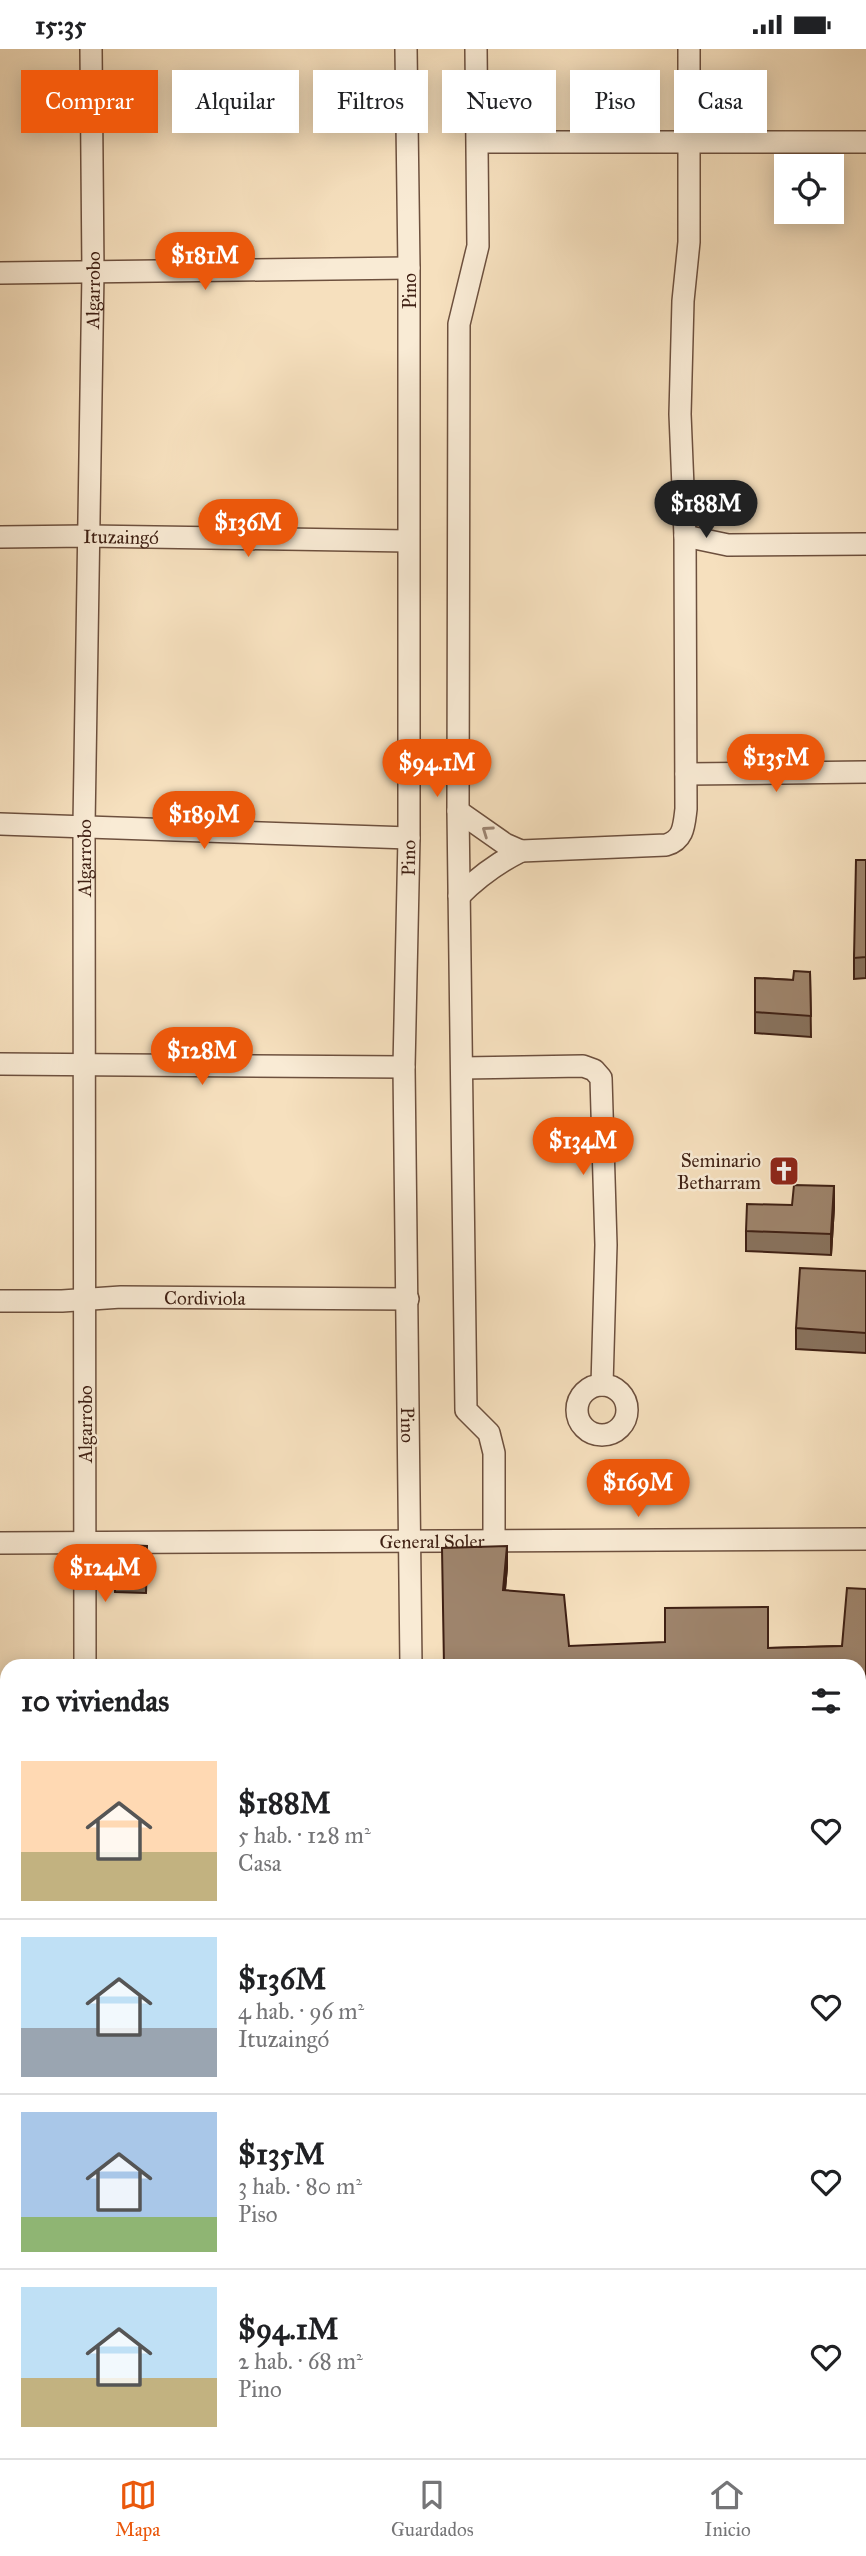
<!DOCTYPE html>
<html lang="es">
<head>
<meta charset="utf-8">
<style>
  body { margin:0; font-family:"IM FELL Great Primer",serif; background:#f2f2f2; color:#202124; height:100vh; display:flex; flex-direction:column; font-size:26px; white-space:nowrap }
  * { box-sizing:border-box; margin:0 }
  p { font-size:23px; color:#757577 }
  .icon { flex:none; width:38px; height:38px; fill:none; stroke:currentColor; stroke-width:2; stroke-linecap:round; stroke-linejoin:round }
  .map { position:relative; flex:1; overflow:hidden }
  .drawer { position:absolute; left:0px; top:1610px; width:866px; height:800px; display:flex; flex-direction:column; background:#fff; border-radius:21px 21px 0 0; box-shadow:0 4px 18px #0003 }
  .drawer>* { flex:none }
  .banner { position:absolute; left:21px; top:21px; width:824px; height:63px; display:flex; gap:14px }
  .tools { position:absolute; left:774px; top:105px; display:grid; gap:14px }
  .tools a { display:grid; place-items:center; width:70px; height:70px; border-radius:0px; background:#fff; box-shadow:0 4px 18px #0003; font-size:35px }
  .price { position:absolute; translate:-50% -60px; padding:0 16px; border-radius:24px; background:#ea580c; color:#fff; font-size:23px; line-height:46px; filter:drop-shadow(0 2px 4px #0008) }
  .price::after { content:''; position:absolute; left:50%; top:42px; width:21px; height:16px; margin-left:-10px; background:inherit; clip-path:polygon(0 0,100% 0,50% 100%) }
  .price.selected { background:#222; color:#fff }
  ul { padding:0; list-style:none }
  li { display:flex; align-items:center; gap:21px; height:175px; padding:0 21px }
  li+li { border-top:2px solid #e0e0e0 }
  li span { display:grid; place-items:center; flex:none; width:196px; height:140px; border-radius:0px; color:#555 }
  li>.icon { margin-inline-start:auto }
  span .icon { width:84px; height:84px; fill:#fffc; stroke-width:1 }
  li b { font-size:30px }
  h2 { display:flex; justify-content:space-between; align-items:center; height:84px; padding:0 21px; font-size:30px }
  .pill { padding:0 24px; border-radius:0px; background:#fff; box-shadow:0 4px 18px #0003; font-size:24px; line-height:63px }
  .pill.selected { background:#ea580c; color:#fff }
  .status { display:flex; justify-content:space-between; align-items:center; height:49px; padding:0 35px; background:#fff; direction:ltr }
  .status svg { height:19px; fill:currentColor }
  .tabs { display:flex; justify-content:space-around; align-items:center; height:98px; border-top:2px solid #e0e0e0; background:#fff; font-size:19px; color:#757577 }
  .tabs a { display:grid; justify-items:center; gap:4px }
  .tabs .selected { color:#ea580c }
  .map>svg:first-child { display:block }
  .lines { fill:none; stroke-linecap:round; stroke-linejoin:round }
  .minor-casing { stroke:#6d503e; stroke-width:24 }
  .minor { stroke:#f9ebd5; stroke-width:21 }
  .wall { fill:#88725d; stroke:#3f2014; stroke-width:2 }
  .shaded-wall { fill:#6f5c4c; stroke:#3f2014; stroke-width:2 }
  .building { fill:#9e846c; stroke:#3f2014; stroke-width:2 }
  .oneway { stroke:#9c8674 }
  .labels { text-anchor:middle; stroke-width:5; stroke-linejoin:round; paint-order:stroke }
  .street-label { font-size:19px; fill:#3f2014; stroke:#f9ebd5 }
  .poi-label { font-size:19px; fill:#3f2014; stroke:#f9ebd5; text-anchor:end }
</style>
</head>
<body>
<div class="status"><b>15:35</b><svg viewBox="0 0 49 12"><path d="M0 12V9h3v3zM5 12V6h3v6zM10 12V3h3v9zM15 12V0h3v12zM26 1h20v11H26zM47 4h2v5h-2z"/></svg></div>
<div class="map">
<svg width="866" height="2409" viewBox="0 0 866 2409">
  <rect width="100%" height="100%" fill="#f6e0be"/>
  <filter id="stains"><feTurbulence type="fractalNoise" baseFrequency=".00286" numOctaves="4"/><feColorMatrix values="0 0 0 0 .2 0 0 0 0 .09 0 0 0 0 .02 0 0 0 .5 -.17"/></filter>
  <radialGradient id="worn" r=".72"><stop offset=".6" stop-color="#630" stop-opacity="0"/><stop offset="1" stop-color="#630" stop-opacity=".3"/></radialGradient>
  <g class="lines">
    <g class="minor-casing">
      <g id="minor">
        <path id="s1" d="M406 0 409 219V789L404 1018 411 1617"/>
        <path d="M476 0 478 197 459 275 458 762 466 1361 489 1384 494 1404V1492"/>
        <path d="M478 93H866"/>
        <path d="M0 224 409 219"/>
        <path d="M685 487 728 496 866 495"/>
        <path id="s2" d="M0 488 88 487 408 492"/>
        <path d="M686 725 866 723"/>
        <path d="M458 762 505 795 521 802C497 814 478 828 459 847"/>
        <path d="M0 775 409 789"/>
        <path d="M521 802 666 796C684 791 684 776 686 760L685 487 680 365 683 252 689 193V0"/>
        <path d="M0 1015 404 1018"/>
        <path d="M462 1019 583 1017 594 1021 601 1029 606 1196 602 1336"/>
        <path id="s3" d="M0 1252H62L121 1248 408 1250"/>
        <circle cx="602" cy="1361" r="25"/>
        <path id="s4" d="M0 1494 866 1490"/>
        <path id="s5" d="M85 1617 84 776 93 223 91 0"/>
        <path d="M0 1874H7"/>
        <path d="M859 2020H866"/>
        <path d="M859 2043H866"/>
        <path d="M0 2233H7"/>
        <path d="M416 2403V2409"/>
        <path d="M833 2403H854"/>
        <path d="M86 2409V2403"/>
      </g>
    </g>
    <use href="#minor" class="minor"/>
  </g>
  <g class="wall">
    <path d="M866 811V929L854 930V909Z"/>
    <path d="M810 923 811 988 755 984V929L793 931Z"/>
    <path d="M792 1156 834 1158 831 1206 746 1202V1182Z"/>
    <path d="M866 1222V1304L796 1300V1279Z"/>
    <path d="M147 1511 146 1544 115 1543V1528Z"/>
    <path d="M507 1518 505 1541 569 1597 768 1599 842 1597 866 1540V2007H859V1617H443Z"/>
  </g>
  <g class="shaded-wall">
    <path d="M834 1137V1158L831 1206V1185Z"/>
    <path d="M507 1497V1518L503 1562V1541Z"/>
  </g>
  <g class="building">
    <path d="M856 811H866V908L854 909Z"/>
    <path d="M794 922 810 923 811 967 755 963V929L793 931Z"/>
    <path d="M794 1136 834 1137 831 1185 746 1182 747 1155 792 1156Z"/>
    <path d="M800 1219 866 1222V1284L796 1279Z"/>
    <path d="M125 1496 147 1497 146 1530 115 1528 118 1499Z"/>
    <path d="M507 1497 503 1541 564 1546 569 1597 665 1593V1559L768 1558V1599L842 1597 847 1539 866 1540V1986H859V1617H444L442 1499Z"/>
  </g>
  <defs><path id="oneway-chevron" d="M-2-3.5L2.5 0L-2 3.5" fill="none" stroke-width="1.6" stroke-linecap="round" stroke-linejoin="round" transform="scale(1.75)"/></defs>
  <use class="oneway" href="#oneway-chevron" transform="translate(487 782) rotate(-145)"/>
  <defs>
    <g id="church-square" transform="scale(1.575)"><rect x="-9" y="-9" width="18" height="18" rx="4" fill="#8f2418" stroke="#f9ebd5"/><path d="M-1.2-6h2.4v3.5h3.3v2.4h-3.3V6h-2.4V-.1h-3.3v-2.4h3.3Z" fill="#fff"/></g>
  </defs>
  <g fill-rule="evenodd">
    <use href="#church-square" x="784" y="1122"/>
  </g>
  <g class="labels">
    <g class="street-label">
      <text dy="7" stroke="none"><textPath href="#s5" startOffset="1376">Algarrobo</textPath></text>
      <text transform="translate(409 242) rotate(-90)" y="7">Pino</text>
      <text dy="7" stroke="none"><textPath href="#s2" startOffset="121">Ituzaingó</textPath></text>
      <text dy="7" stroke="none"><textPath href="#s5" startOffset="808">Algarrobo</textPath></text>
      <text transform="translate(408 809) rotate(-89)" y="7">Pino</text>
      <text dy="7" stroke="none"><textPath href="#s3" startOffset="205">Cordiviola</textPath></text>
      <text transform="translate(85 1375) rotate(-90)" y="7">Algarrobo</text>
      <text dy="7" stroke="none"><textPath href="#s1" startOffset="1376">Pino</textPath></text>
      <text dy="7" stroke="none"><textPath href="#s4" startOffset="432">General Soler</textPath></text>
    </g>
    <g class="poi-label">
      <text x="761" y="1118">Seminario<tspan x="761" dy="22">Betharram</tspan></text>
    </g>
  </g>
  <rect width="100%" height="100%" filter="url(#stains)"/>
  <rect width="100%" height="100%" fill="url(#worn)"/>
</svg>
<div class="tools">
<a><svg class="icon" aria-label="locate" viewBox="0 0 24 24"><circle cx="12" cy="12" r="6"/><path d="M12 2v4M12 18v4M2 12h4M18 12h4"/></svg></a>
</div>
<b class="price" style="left:205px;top:243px">$181M</b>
<b class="price selected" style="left:706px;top:491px">$188M</b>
<b class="price" style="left:248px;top:510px">$136M</b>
<b class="price" style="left:776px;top:745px">$135M</b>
<b class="price" style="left:437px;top:750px">$94.1M</b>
<b class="price" style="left:204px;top:802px">$189M</b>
<b class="price" style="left:202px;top:1038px">$128M</b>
<b class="price" style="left:583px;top:1128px">$134M</b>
<b class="price" style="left:638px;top:1470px">$169M</b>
<b class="price" style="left:105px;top:1555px">$124M</b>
<div class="banner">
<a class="pill selected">Comprar</a>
<a class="pill">Alquilar</a>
<a class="pill">Filtros</a>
<a class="pill">Nuevo</a>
<a class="pill">Piso</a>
<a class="pill">Casa</a>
</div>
<section class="drawer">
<h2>10 viviendas<svg class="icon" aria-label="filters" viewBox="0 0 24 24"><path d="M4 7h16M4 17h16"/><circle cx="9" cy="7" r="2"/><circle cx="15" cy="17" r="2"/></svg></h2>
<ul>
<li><span style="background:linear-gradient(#ffd9b3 65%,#c2b280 0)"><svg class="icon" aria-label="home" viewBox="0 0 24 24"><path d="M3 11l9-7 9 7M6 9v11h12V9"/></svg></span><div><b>$188M</b><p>5 hab. · 128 m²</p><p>Casa</p></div><svg class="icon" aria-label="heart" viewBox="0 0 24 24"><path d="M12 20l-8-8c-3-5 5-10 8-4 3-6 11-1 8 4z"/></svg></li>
<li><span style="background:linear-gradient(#bfe0f5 65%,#9aa5b1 0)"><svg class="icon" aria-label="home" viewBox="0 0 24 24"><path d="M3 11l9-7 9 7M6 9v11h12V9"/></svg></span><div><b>$136M</b><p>4 hab. · 96 m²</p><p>Ituzaingó</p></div><svg class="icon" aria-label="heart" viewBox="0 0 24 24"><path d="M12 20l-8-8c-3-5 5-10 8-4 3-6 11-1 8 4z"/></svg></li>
<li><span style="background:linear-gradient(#a9c7e8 75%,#8fb573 0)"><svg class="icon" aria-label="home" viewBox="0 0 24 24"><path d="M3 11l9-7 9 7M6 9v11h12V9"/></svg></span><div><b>$135M</b><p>3 hab. · 80 m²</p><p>Piso</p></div><svg class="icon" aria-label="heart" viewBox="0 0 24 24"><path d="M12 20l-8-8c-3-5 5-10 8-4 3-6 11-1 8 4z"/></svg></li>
<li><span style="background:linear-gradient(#bfe0f5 65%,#c2b280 0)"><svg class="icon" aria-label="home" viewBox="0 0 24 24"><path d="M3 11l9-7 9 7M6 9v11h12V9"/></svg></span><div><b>$94.1M</b><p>2 hab. · 68 m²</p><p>Pino</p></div><svg class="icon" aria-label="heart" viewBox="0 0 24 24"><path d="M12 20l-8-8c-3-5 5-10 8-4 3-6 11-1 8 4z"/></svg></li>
</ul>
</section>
</div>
<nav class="tabs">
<a class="selected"><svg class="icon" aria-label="map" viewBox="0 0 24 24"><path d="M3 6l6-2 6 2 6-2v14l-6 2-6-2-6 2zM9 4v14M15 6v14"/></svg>Mapa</a>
<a><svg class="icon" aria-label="saved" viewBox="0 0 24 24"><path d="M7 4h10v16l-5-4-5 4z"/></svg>Guardados</a>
<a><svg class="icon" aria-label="home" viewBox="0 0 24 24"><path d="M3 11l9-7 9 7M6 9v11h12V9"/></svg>Inicio</a>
</nav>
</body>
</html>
